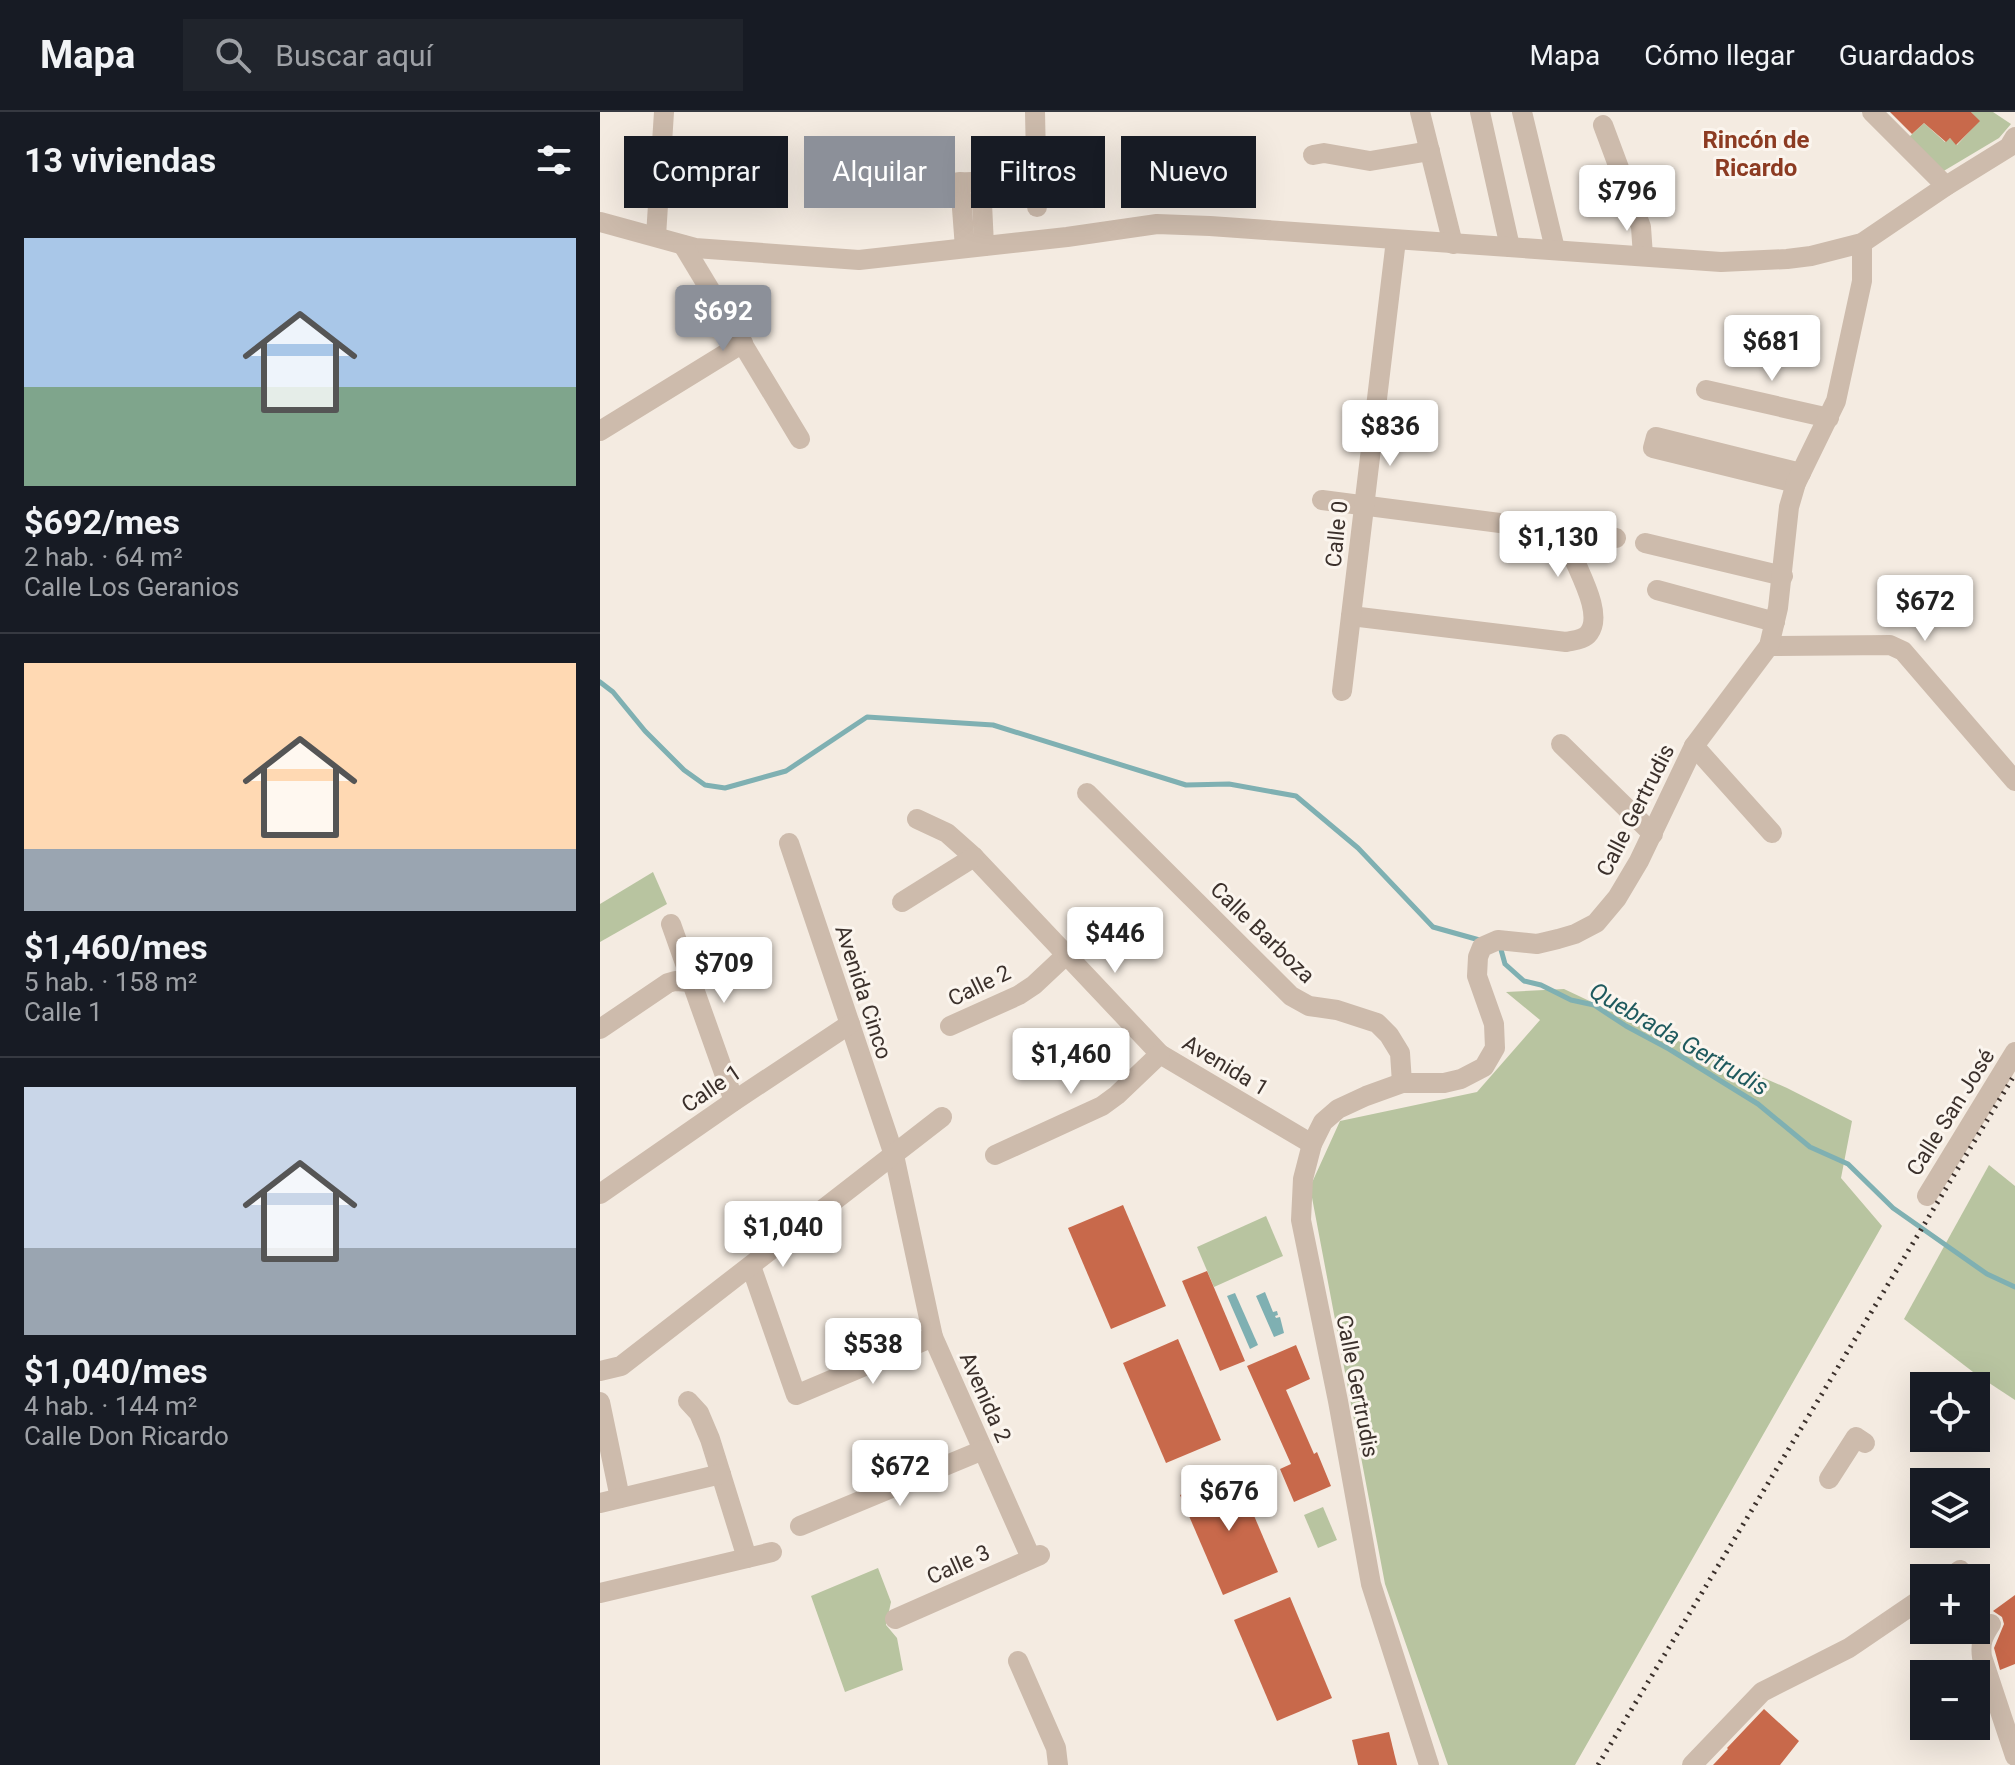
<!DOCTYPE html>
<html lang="es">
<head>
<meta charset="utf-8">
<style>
  body { margin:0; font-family:Roboto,sans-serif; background:#20242c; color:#f1f3f6; height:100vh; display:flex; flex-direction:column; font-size:30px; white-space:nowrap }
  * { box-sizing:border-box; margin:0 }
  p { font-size:26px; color:#9ea1a6 }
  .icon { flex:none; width:44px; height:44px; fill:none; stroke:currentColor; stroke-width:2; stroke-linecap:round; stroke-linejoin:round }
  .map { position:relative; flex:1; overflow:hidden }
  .panel { display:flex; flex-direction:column; background:#171b24; width:600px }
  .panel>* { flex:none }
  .hud { position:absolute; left:24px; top:24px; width:760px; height:72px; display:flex; gap:16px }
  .buttons { position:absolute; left:1310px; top:1260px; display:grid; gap:16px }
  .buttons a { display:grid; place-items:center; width:80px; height:80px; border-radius:0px; background:#171b24; box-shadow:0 8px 32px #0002; font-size:40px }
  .price { position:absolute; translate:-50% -68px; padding:0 18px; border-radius:8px; background:#fff; color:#222; font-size:26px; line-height:52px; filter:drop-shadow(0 2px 4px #0008) }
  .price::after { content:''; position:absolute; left:50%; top:48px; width:24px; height:18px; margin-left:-12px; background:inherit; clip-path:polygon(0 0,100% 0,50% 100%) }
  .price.on { background:#8c9099; color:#fff }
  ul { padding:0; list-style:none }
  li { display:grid; align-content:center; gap:16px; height:424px; padding:0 24px }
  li+li { border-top:2px solid #363941 }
  li span { display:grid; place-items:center; height:248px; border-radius:0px; color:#555 }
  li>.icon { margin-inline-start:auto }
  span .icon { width:144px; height:144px; fill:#fffc; stroke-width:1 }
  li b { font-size:34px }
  h2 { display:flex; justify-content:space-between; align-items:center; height:96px; padding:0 24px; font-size:34px }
  .tag { padding:0 28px; border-radius:0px; background:#171b24; box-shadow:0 8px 32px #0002; font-size:28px; line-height:72px }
  .tag.on { background:#8c9099; color:#fff }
  header { display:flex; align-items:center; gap:48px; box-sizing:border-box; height:112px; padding:0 40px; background:#171b24; border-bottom:2px solid #363941 }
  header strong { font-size:38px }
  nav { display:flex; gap:44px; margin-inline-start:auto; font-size:28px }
  .search { width:560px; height:72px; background:#20242c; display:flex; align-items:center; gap:20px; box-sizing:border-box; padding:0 28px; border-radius:0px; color:#9ea1a6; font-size:30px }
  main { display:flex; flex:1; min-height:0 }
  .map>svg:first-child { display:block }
  .green { fill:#b8c4a0 }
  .water { fill:#7fb0b2 }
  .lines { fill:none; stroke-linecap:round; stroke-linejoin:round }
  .stream { stroke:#7fb0b2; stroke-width:5 }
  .building { fill:#c8694b }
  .minor { stroke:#cdbbac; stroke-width:20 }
  .rail { stroke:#3b302b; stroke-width:5; stroke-dasharray:2 6; stroke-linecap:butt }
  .labels { text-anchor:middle; stroke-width:6; stroke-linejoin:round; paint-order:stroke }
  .street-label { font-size:22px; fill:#3b302b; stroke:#fbf5ee }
  .neighbourhood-label { font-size:24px; font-weight:bold; fill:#8c3b22; stroke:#fbf5ee }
  .water-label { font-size:24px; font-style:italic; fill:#1f5a5e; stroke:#fbf5ee }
</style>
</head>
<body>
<header>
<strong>Mapa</strong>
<div class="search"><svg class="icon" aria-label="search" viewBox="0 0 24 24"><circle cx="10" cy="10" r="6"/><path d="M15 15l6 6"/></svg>Buscar aquí</div>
<nav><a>Mapa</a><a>Cómo llegar</a><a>Guardados</a></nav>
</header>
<main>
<section class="panel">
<h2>13 viviendas<svg class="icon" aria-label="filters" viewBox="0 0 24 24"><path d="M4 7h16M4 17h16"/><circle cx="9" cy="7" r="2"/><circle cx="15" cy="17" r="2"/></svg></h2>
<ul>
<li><span style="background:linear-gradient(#a9c7e8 60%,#7fa58c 0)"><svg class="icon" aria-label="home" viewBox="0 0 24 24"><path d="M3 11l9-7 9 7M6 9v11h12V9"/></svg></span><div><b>$692/mes</b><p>2 hab. · 64 m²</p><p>Calle Los Geranios</p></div></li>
<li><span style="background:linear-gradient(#ffd9b3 75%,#9aa5b1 0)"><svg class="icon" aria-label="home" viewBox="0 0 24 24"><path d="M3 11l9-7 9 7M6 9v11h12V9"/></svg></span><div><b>$1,460/mes</b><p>5 hab. · 158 m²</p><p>Calle 1</p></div></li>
<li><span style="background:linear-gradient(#c9d6e8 65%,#9aa5b1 0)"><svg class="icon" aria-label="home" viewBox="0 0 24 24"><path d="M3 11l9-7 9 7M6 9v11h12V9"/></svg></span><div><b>$1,040/mes</b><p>4 hab. · 144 m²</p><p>Calle Don Ricardo</p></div></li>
</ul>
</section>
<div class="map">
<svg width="1415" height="1653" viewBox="0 0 1415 1653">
  <rect width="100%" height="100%" fill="#f4ebe1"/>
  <g class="green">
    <path d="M1371 0H1393L1411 12 1399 26 1342 60 1308 26 1324 11 1345 30 1350 26 1357 33 1379 9Z"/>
    <path d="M53 760 67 792 0 830V792Z"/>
    <path d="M964 877 1032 909 1187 976 1252 1009 1241 1066 1282 1114 975 1653H848L785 1472 710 1075 740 1009 877 980 940 908 906 880Z"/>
    <path d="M1389 1053 1415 1074V1288L1377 1263 1304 1207Z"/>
    <path d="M666 1104 683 1144 614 1175 597 1135Z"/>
    <path d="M723 1395 737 1428 718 1436 704 1403Z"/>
    <path d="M278 1456 291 1490 286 1513 297 1526 303 1558 245 1580 211 1484Z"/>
  </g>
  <g class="water">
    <path d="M665 1180 673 1200 677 1199 678 1203 675 1204 676 1206 680 1205 684 1221 674 1225 656 1184Z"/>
    <path d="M635 1181 658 1233 650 1237 627 1184Z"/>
  </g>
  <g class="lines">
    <g class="stream">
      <path d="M0 570 13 580 45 619 84 658 105 673 125 676 186 659 267 605 393 613 586 673 629 672 696 684 758 736 833 815 883 829"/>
      <path d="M900 834 905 852 924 869 941 873 971 888 994 893 1026 914 1069 937 1158 992 1210 1035 1248 1052 1293 1096 1387 1162 1415 1175"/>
    </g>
  </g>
  <g class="building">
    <path d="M1290 0H1371L1380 9 1356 33 1350 26 1346 30 1324 11 1312 22Z"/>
    <path d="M523 1093 566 1194 511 1217 468 1116Z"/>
    <path d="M607 1159 645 1249 620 1259 582 1169Z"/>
    <path d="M578 1227 621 1328 566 1351 523 1251Z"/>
    <path d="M696 1233 710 1267 686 1278 714 1342 717 1340 731 1374 694 1390 680 1357 691 1352 647 1254Z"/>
    <path d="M635 1359 678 1460 623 1483 580 1383Z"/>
    <path d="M1415 1483V1552L1400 1558 1394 1536 1404 1512 1402 1505 1393 1499Z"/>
    <path d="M690 1485 732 1586 677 1609 634 1508Z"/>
    <path d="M1164 1597 1199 1629 1180 1653H1113L1128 1637 1127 1636Z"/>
    <path d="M789 1620 797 1653H758L752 1628Z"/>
  </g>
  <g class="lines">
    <g class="minor">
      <path d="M435 0 437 95"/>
      <path d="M820 0 853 132"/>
      <path d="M880 0 910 135"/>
      <path d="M922 0 955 137"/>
      <path d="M1272 0 1346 74"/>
      <path d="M1003 13 1041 115 1043 144"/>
      <path d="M713 43 724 41 770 49 830 39"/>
      <path d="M360 70 365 136"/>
      <path d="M381 70 384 134"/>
      <path d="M312 72 436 68"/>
      <path d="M0 110 95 136 259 148 467 125 557 112 610 114 1121 150 1187 147 1211 144 1262 131 1346 74 1409 35 1415 25"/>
      <path d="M56 124 64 0"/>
      <path d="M83 133 200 327"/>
      <path d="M1106 278 1229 306"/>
      <path d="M0 319 143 231"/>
      <path d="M1196 371 1053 336 1056 325 1201 361"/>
      <path d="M722 388 1016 426"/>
      <path d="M1045 431 1183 464"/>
      <path d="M1057 478 1175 510"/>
      <path d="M751 504 966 530C974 528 984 528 989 521 1004 501 977 458 970 437 968 431 967 425 966 418"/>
      <path d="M1169 534 1290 533 1303 539 1415 669"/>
      <path d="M742 579 796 128"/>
      <path d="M961 632 1053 722"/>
      <path d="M1094 634 1172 721"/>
      <path d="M487 681 691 884 709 894 737 898 777 911 789 923 800 941 802 971"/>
      <path d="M317 707 347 721 374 745 560 942 712 1032"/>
      <path d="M189 731 294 1043 333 1225 431 1446"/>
      <path d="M302 790 374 745"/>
      <path d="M71 812 134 989"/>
      <path d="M350 914 419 883 434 873 466 843"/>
      <path d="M0 917 68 871 75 869 92 870"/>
      <path d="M395 1043 502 994 517 983 560 942"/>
      <path d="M0 1082 134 989 250 912"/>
      <path d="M1327 1084 1415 940"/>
      <path d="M151 1154 196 1283 333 1225"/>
      <path d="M0 1259 21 1254 342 1005"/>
      <path d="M88 1289 99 1301 110 1327 147 1446"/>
      <path d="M0 1290 20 1386"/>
      <path d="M1229 1367 1256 1325 1265 1331"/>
      <path d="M0 1391 121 1362"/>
      <path d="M200 1414 383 1338"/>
      <path d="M1349 1466 1360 1458"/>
      <path d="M0 1481 172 1440"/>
      <path d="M295 1507 440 1443"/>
      <path d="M1391 1512C1383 1524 1380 1531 1382 1545L1415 1644"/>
      <path d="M418 1549 456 1636 458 1653"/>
      <path d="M829 1653 771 1472 738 1289 701 1108 703 1067 712 1032 723 1010 738 997 766 984 802 971H844L861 967 884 955 895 936 894 912 877 864 878 845 882 835 898 828 937 832 958 827 975 822 996 811 1017 786 1039 749 1094 634 1169 534 1178 496 1189 395 1196 371 1236 289 1262 169V131"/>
      <path d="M1092 1653 1162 1580 1249 1536 1324 1485"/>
    </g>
    <path class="rail" d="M998 1653 1415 962"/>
  </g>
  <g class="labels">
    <g class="street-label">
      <text transform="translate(736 422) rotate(-84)" y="8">Calle 0</text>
      <text transform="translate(1035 698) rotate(-63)" y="8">Calle Gertrudis</text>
      <text transform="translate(663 820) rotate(44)" y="8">Calle Barboza</text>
      <text transform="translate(379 873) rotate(-26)" y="8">Calle 2</text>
      <text transform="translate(264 880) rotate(72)" y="8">Avenida Cinco</text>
      <text transform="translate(626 953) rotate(31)" y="8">Avenida 1</text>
      <text transform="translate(111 976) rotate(-34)" y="8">Calle 1</text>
      <text transform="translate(1350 1000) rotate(-58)" y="8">Calle San José</text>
      <text transform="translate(758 1274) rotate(79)" y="8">Calle Gertrudis</text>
      <text transform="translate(386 1285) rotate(66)" y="8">Avenida 2</text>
      <text transform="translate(358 1452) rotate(-24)" y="8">Calle 3</text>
    </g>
    <g class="neighbourhood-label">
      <text x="1156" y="36">Rincón de<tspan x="1156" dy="28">Ricardo</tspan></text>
    </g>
    <g class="water-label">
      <text transform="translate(1079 927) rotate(30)" y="8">Quebrada Gertrudis</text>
    </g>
  </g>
</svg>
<div class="buttons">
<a><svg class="icon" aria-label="locate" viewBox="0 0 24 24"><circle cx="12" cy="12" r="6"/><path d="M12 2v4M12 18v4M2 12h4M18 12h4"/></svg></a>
<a><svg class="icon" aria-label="layers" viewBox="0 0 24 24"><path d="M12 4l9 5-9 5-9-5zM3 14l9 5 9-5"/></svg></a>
<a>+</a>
<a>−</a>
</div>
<b class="price" style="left:1027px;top:121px">$796</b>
<b class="price on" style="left:123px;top:241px">$692</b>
<b class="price" style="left:1172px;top:271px">$681</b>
<b class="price" style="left:790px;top:356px">$836</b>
<b class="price" style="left:958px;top:467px">$1,130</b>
<b class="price" style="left:1325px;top:531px">$672</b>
<b class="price" style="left:515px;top:863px">$446</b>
<b class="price" style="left:124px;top:893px">$709</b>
<b class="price" style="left:471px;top:984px">$1,460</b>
<b class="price" style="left:183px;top:1157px">$1,040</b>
<b class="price" style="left:273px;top:1274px">$538</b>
<b class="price" style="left:300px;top:1396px">$672</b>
<b class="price" style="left:629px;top:1421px">$676</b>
<div class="hud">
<a class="tag">Comprar</a>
<a class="tag on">Alquilar</a>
<a class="tag">Filtros</a>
<a class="tag">Nuevo</a>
</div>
</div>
</main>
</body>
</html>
